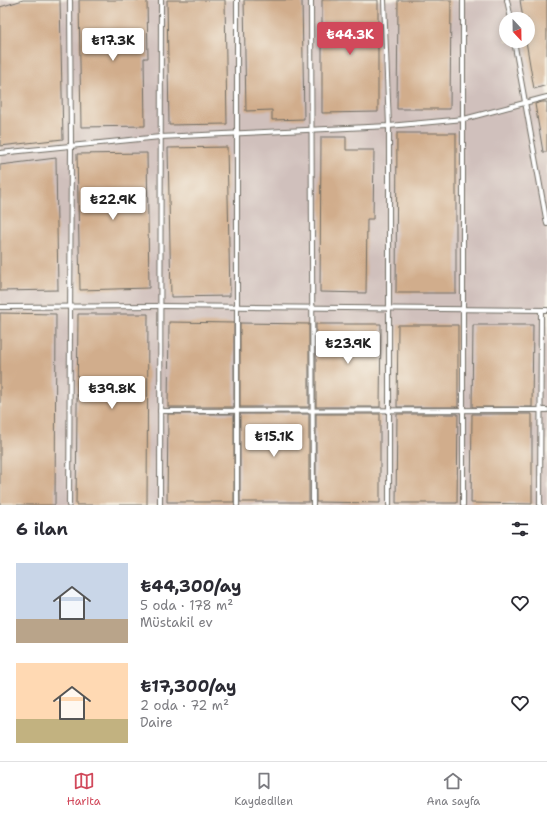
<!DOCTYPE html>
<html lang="tr">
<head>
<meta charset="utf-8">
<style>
  body { margin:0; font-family:"Shantell Sans",sans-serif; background:#f7f7f7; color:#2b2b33; height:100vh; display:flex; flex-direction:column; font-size:15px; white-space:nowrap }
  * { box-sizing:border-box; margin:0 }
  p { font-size:13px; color:#7c7c81 }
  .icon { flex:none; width:22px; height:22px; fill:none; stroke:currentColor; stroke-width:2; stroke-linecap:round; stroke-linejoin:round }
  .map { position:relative; height:505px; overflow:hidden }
  .sheet { display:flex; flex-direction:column; background:#fff; flex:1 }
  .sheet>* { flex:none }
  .needle { width:26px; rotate:158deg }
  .fabs { position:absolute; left:499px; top:12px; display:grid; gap:8px }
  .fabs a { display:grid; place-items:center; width:36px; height:36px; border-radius:50%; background:#fff; box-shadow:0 2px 10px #0003; font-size:20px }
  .price { position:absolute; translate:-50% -34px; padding:0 9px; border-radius:4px; background:#fff; color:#222; font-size:13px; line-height:26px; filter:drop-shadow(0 1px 2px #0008) }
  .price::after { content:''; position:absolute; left:50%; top:24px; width:12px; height:9px; margin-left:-6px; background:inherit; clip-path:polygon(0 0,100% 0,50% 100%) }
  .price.on { background:#d1495b; color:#fff }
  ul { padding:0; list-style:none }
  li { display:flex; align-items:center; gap:12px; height:100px; padding:0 16px }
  li span { display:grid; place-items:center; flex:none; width:112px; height:80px; border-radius:0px; color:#555 }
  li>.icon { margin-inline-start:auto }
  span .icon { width:48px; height:48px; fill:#fffc; stroke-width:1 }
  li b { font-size:17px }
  h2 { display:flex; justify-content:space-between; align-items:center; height:48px; padding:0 16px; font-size:17px }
  .dock { display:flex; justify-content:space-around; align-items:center; height:56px; border-top:1px solid #e1e1e2; background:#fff; font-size:11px; color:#7c7c81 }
  .dock a { display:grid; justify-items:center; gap:2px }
  .dock .on { color:#d1495b }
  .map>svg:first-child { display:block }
  .industrial { fill:#d0c0bc; fill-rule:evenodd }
  .building { fill:#d1ad8c }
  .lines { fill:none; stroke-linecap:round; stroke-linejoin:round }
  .service-casing { stroke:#706c63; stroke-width:6 }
  .service { stroke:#fff; stroke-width:4 }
</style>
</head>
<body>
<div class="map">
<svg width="547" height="505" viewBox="0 0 547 505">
  <rect width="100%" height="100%" fill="#f7f3e8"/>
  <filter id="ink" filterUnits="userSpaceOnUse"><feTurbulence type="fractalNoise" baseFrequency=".025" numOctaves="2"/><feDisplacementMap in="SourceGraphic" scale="8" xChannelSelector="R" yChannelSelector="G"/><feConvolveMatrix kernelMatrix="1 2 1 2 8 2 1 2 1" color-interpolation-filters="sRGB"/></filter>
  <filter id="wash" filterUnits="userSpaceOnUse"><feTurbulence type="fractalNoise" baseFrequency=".012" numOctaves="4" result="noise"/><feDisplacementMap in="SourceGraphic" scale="16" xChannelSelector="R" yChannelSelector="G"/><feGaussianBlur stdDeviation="0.9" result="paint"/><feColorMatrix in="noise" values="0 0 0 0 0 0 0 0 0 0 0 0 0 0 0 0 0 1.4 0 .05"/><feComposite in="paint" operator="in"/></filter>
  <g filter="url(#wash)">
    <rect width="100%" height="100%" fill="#f0e5cb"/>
    <path class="industrial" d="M0 0H547V505H0ZM506 19H528V41H506Z"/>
    <g id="blocks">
      <g class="building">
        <path d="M23 0H60L63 139 0 146V7Z"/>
        <path d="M79 0H147L148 58H144L145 126 81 127Z"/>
        <path d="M167 0H225L227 124 169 125Z"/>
        <path d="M244 0H302L304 119 272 120V110L246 111Z"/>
        <path d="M322 0H378V112L322 113Z"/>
        <path d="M398 0H451L450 109H397Z"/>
        <path d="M520 0H547V85L534 89 526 41H528V19H523Z"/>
        <path d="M542 102H547V152H543L535 104Z"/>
        <path d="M397 133H456V293H396Z"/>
        <path d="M321 137H346V150H374L373 219H367L366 293 320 292Z"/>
        <path d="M227 147 230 296 171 297 168 148Z"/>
        <path d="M147 153 149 288 80 290 77 154Z"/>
        <path d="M56 158 58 290 0 291V165Z"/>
        <path d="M0 313 56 314 55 505H0Z"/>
        <path d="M78 314H148L147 505H76Z"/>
        <path d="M169 322 234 323V407H168Z"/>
        <path d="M240 323 309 324V407H240Z"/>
        <path d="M316 324H381L380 407H316Z"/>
        <path d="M398 325H458V407H397Z"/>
        <path d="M473 325H533L532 407H472Z"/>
        <path d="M168 414H234V502H167Z"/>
        <rect x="240" y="414" width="69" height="88"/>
        <path d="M316 414H380V503L316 502Z"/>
        <path d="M397 414H458L457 503H396Z"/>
        <path d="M472 414H532V504L471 503Z"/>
      </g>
    </g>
  </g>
  <g filter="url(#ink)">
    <use href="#blocks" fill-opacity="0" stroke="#706c63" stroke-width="1"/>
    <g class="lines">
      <g class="service-casing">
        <g id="service">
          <path d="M237 0V505"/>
          <path d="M311 0 313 505"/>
          <path d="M384 0 389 126V505"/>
          <path d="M463 0V505"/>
          <path d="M507 0 511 19"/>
          <path d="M514 41 547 224"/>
          <path d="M0 153 160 137 389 126 464 119 547 97"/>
          <path d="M0 307 160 306 547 310"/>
          <path d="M160 411 547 410"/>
          <path d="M69 505 71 145 70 0"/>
          <path d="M160 505 161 0"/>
          <path d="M540 505 541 310"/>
        </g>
      </g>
      <use href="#service" class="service"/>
    </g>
  </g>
</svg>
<div class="fabs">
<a><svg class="needle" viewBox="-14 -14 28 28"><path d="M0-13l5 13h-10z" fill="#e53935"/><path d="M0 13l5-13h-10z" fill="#7c7c81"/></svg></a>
</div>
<b class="price on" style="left:350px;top:56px">₺44.3K</b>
<b class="price" style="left:113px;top:62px">₺17.3K</b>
<b class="price" style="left:113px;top:221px">₺22.9K</b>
<b class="price" style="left:348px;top:365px">₺23.9K</b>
<b class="price" style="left:112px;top:410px">₺39.8K</b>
<b class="price" style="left:274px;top:458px">₺15.1K</b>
</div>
<section class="sheet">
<h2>6 ilan<svg class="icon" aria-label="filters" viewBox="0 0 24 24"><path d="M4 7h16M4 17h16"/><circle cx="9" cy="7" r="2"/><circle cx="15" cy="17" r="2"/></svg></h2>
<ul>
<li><span style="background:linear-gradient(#c9d6e8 70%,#b9a48a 0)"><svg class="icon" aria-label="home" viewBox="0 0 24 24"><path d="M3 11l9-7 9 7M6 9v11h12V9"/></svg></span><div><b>₺44,300/ay</b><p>5 oda · 178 m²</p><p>Müstakil ev</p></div><svg class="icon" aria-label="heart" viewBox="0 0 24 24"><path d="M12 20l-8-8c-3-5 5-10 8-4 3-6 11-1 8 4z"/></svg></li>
<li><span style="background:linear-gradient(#ffd9b3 70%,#c2b280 0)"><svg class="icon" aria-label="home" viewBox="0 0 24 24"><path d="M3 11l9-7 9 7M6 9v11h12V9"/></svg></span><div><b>₺17,300/ay</b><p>2 oda · 72 m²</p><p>Daire</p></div><svg class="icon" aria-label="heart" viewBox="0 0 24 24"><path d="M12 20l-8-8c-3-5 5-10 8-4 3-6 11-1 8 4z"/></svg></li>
</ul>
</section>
<nav class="dock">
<a class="on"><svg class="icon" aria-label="map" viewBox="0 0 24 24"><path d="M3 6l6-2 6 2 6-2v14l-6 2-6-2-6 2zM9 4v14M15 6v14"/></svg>Harita</a>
<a><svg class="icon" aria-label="saved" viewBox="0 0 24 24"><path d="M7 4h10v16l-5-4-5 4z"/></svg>Kaydedilen</a>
<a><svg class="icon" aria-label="home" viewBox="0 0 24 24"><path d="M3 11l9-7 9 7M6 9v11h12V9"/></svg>Ana sayfa</a>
</nav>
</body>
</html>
